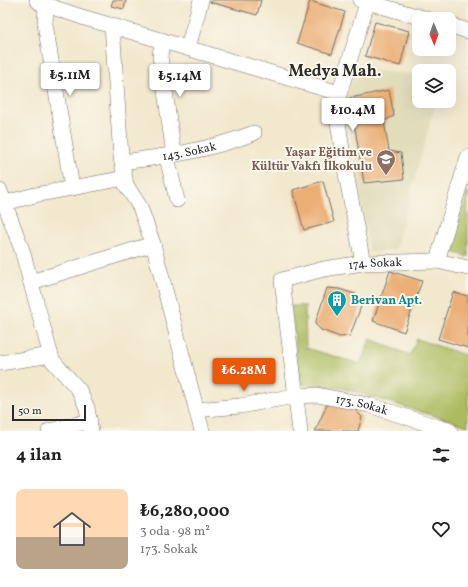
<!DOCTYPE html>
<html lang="tr">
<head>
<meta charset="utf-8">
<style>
  body { margin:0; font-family:Vollkorn,serif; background:#f2f2f2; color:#222; height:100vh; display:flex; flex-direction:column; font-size:15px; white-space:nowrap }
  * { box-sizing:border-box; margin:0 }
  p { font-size:13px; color:#767676 }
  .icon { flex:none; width:22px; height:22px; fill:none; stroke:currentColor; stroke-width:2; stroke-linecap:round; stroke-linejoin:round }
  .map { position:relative; height:431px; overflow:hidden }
  .details { display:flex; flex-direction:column; background:#fff; flex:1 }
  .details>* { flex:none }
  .needle { width:26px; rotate:178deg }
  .buttons { position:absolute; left:412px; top:12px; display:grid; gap:8px }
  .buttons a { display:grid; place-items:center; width:44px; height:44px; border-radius:8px; background:#fff; box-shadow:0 4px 16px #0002; font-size:20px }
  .scale { position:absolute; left:12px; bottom:10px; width:74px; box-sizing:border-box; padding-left:4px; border:2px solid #2b2b2b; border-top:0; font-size:11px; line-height:14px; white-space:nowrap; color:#2b2b2b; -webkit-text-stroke:3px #fbf7ec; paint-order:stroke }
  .price { position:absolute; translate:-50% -34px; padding:0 9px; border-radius:4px; background:#fff; color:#222; font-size:13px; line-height:26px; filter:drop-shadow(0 1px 2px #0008) }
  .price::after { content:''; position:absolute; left:50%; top:24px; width:12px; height:9px; margin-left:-6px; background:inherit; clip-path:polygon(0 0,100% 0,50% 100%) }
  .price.active { background:#ea580c; color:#fff }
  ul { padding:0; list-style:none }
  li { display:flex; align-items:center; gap:12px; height:100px; padding:0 16px }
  li span { display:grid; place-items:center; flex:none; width:112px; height:80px; border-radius:8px; color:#555 }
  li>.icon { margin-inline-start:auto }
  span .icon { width:48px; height:48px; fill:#fffc; stroke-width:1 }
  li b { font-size:17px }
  h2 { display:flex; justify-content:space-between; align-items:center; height:48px; padding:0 16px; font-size:17px }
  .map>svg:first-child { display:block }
  .built { fill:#e1dcba }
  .green { fill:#acbb5e; stroke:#6c7344 }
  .building { fill:#ebae74 }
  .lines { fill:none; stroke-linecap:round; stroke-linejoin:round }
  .minor-casing { stroke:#716d64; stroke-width:16 }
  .minor { stroke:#fff; stroke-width:15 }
  .labels { text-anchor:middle; stroke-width:4; stroke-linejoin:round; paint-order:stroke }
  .street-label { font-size:12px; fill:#2b2b2b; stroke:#fbf7ec }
  .education-label { font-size:12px; font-weight:bold; fill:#785e54; stroke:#fbf7ec; text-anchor:end }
  .culture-label { font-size:12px; font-weight:bold; fill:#0d838f; stroke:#fbf7ec; text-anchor:start }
  .district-label { font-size:16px; font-weight:bold; fill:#2b2b2b; stroke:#fbf7ec }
</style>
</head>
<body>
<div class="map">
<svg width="468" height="431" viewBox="0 0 468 431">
  <rect width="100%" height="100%" fill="#fbf7ec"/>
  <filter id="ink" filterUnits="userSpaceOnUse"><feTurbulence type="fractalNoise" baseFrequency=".025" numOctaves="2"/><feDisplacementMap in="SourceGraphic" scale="8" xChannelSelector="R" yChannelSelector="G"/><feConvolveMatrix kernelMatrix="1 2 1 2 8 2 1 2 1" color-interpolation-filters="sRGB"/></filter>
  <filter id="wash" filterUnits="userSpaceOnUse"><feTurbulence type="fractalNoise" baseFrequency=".012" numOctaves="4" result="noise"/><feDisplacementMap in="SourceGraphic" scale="16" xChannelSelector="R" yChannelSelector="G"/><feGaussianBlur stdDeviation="0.9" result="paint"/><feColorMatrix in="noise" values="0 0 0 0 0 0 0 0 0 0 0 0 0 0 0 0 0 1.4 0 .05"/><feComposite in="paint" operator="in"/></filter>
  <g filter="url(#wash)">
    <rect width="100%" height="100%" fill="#f2e8ce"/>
    <path class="built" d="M355 70 419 74V101H436L395 250 369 252 345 101Z"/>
    <g class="green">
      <path d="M468 191V257L450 251Z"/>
      <path d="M291 306H305L306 348 360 364 370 339 410 355 417 339 468 356V426L342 388 300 384Z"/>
    </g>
    <g id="blocks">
      <g class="building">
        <path d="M113 0H126L124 9 111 6Z"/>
        <path d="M211 0H261L257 15 210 2Z"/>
        <path d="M310 1 345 12 332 54 297 43Z"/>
        <path d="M375 22 409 31 400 66 365 56Z"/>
        <path d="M389 90 394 116 384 121 389 151 401 153 404 179 364 183 350 98Z"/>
        <path d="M323 181 334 222 304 230 293 190Z"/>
        <path d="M390 271 422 281 404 332 373 321Z"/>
        <path d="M327 288 339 289 355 294 363 301 350 336 340 337 321 330 315 324Z"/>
        <path d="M453 292 468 296V348L438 339Z"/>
        <path d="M333 403 339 404 355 410 362 417 358 431H315L327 405Z"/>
      </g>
    </g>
  </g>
  <g filter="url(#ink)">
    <use href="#blocks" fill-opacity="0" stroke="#716d64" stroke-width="1"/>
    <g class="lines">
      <g class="minor-casing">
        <g id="minor">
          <path d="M37 0 40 3 82 17 339 93"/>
          <path d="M360 0 427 19"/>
          <path d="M46 5 45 24 72 188"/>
          <path d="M112 25 121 157 126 185 140 207 153 244 202 431"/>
          <path d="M449 25 468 31"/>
          <path d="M162 40 160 56 174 155"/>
          <path d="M188 48 201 0"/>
          <path d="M167 157 177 200"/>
          <path id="s1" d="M122 162C169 156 210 150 254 133"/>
          <path d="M0 191 22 250 52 360 79 390 87 408 91 431"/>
          <path d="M5 203 35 195 125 178"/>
          <path d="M437 261 468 157"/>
          <path d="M363 263 344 163 337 115V101L368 0"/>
          <path d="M31 282 153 244"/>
          <path d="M0 363 51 355"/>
          <path id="s2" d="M196 410 240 406 295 396 317 395 369 405 450 431"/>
          <path d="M49 431 90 421"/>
          <path id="s3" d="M300 431 282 280 324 269 363 263 437 261 468 268"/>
        </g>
      </g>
      <use href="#minor" class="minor"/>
    </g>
  </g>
  <defs>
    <g id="school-pin" transform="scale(1)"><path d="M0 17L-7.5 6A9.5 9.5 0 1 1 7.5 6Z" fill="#8d6e63" stroke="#fbf7ec"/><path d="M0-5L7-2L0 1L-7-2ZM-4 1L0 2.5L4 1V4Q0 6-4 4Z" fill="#fff"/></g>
    <g id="building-pin" transform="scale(1)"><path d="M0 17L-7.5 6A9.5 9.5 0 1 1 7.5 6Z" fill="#0f9aa8" stroke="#fbf7ec"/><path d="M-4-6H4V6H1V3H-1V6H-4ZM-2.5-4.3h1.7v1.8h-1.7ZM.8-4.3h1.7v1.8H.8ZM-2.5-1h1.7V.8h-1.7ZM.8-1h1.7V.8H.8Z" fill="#fff"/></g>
  </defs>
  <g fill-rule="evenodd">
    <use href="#school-pin" x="386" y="159"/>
    <use href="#building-pin" x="337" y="300"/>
  </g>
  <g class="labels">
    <g class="street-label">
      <text dy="4" stroke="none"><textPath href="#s1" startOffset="68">143. Sokak</textPath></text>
      <text dy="4" stroke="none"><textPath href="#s3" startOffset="247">174. Sokak</textPath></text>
      <text dy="4" stroke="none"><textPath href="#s2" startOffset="168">173. Sokak</textPath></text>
    </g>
    <g class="education-label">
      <text x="372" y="156">Yaşar Eğitim ve<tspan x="372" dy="14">Kültür Vakfı İlkokulu</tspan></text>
    </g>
    <g class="culture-label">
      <text x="351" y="304">Berivan Apt.</text>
    </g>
    <g class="district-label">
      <text x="335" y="76">Medya Mah.</text>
    </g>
  </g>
</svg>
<div class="buttons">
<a><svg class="needle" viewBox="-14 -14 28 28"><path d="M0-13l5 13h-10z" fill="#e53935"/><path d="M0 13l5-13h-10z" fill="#767676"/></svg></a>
<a><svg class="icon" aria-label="layers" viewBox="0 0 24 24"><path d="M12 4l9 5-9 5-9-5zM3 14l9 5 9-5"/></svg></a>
</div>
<div class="scale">50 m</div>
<b class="price" style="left:70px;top:97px">₺5.11M</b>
<b class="price" style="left:180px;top:98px">₺5.14M</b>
<b class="price" style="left:353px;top:132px">₺10.4M</b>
<b class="price active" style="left:244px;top:392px">₺6.28M</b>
</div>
<section class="details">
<h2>4 ilan<svg class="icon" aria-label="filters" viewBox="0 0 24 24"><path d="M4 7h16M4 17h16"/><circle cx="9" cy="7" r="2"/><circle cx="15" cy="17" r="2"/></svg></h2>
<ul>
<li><span style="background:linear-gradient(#ffd9b3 60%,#b9a48a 0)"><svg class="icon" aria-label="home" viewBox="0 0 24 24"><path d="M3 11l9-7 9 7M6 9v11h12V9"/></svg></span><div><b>₺6,280,000</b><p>3 oda · 98 m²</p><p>173. Sokak</p></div><svg class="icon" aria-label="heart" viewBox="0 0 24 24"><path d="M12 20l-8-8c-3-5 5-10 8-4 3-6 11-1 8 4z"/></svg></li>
</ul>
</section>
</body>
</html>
